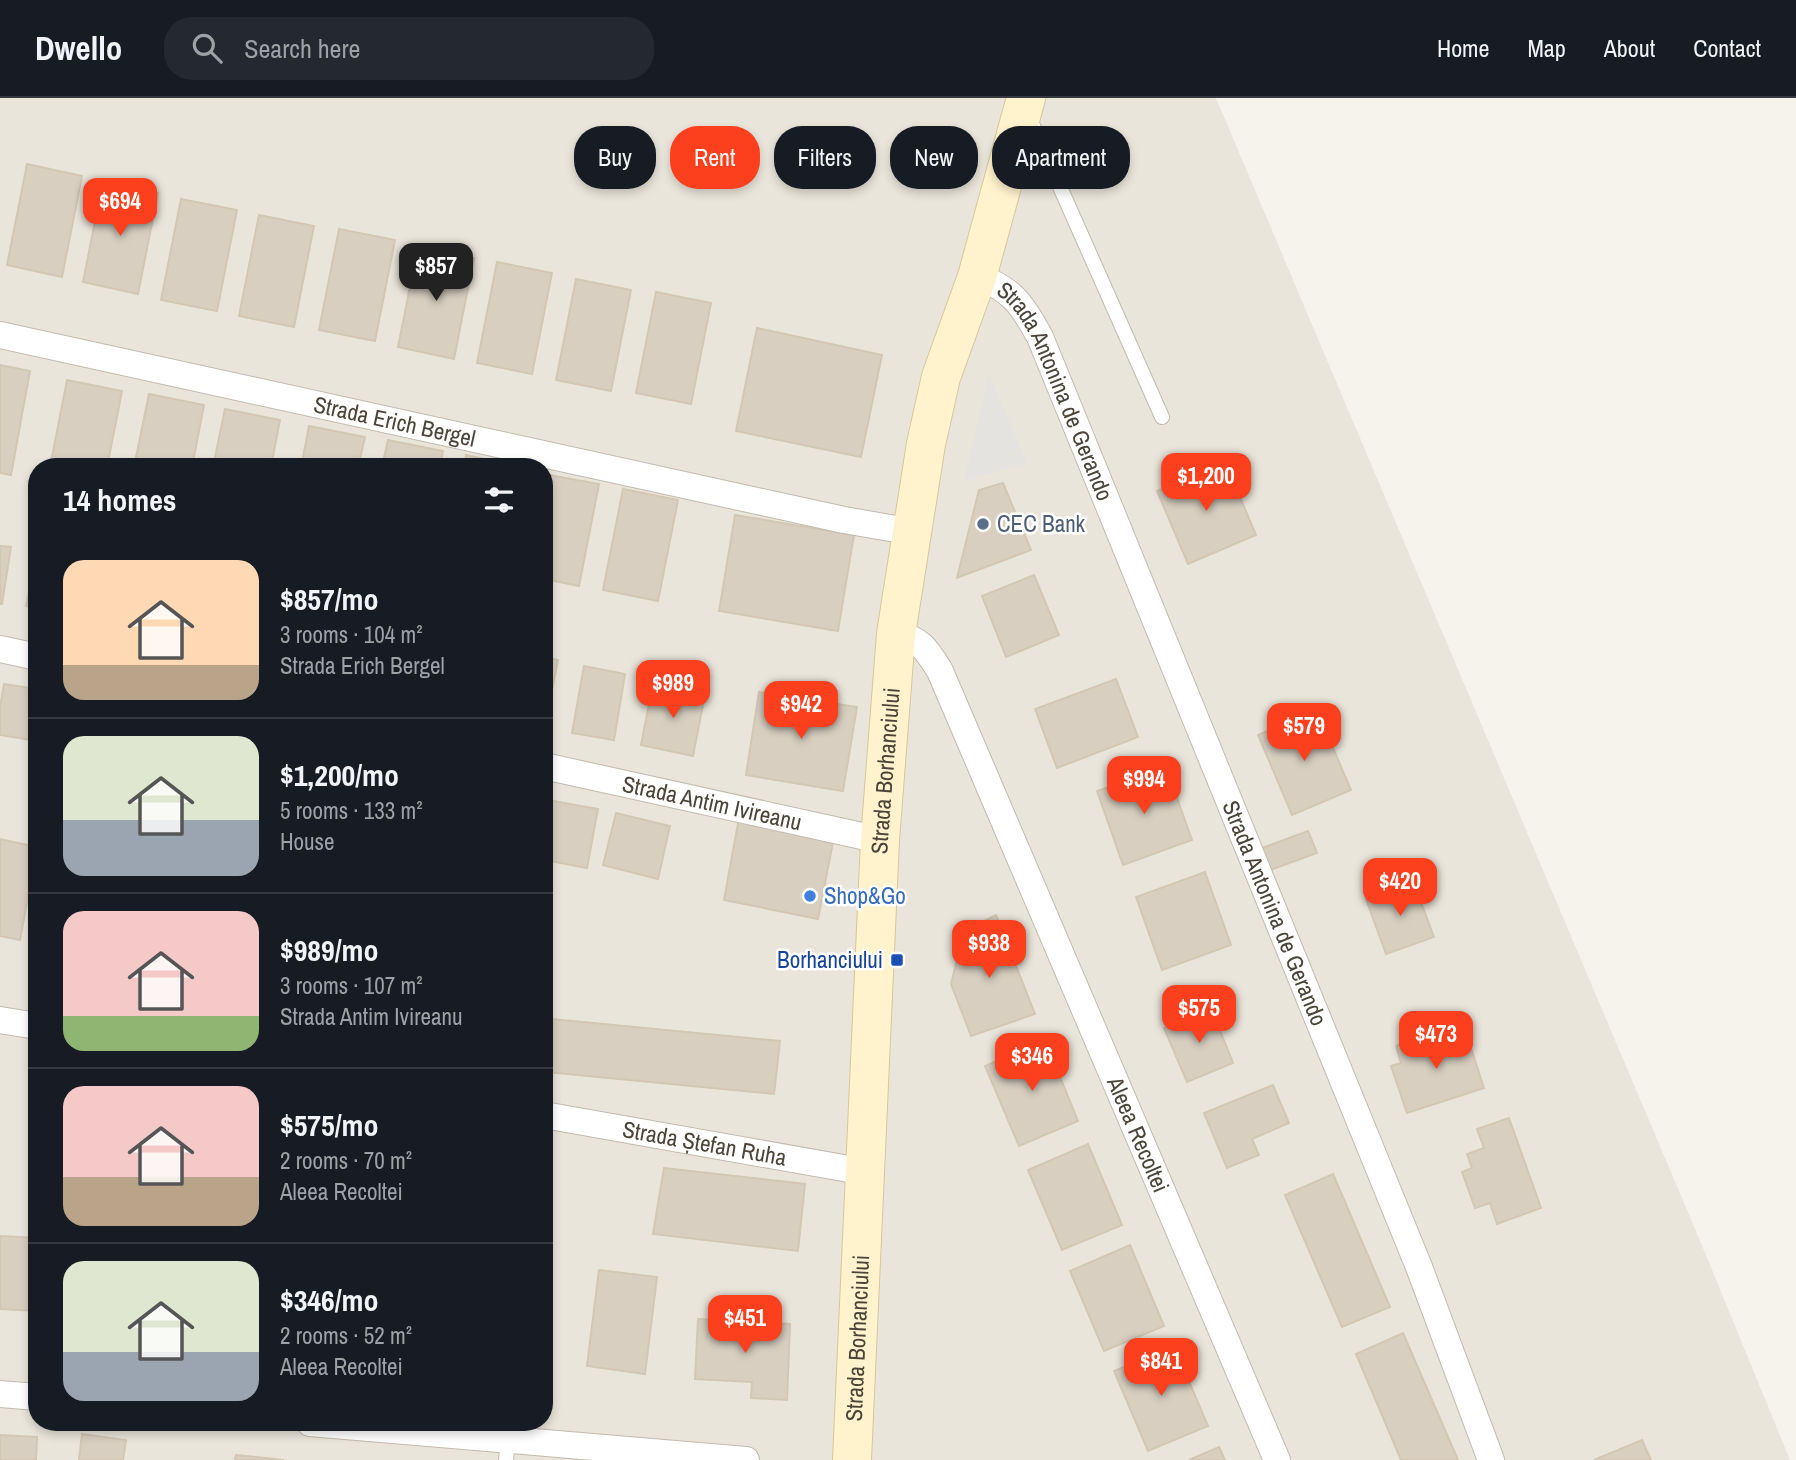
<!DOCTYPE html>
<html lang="en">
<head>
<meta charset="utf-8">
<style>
  body { margin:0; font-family:"Archivo Narrow",sans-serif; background:#242831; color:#f1f3f6; height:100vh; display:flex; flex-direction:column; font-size:26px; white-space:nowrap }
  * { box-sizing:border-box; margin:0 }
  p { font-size:23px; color:#9ea1a6 }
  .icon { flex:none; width:38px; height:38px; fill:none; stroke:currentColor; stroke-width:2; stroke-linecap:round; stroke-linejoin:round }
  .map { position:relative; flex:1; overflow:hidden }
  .details { position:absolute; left:28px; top:360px; width:525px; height:973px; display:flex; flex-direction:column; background:#171b24; border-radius:28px; box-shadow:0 4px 10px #0003 }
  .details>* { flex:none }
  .hud { position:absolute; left:574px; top:28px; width:665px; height:63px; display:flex; gap:14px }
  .price { position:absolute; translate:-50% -60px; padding:0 16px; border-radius:14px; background:#fc3f1d; color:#fff; font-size:23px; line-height:46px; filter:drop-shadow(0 2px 4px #0008) }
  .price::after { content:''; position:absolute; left:50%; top:42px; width:21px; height:16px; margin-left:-10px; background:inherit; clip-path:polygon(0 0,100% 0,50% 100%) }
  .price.current { background:#222; color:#fff }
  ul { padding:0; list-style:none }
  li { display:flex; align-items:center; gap:21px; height:175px; padding:0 35px }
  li+li { border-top:2px solid #363941 }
  li span { display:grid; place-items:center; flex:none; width:196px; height:140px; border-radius:21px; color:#555 }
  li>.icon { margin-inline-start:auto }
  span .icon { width:84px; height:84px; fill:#fffc; stroke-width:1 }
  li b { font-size:30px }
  h2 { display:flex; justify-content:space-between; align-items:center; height:84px; padding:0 35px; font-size:30px }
  .pill { padding:0 24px; border-radius:28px; background:#171b24; box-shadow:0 4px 10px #0003; font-size:24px; line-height:63px }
  .pill.current { background:#fc3f1d; color:#fff }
  header { display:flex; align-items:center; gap:42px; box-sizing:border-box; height:98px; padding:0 35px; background:#171b24; border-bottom:2px solid #363941 }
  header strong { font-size:33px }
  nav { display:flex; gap:38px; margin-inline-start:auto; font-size:24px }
  .search { width:490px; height:63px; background:#242831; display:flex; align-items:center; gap:18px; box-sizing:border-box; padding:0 24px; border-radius:28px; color:#9ea1a6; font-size:26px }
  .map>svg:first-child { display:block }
  .residential { fill:#eae5da; fill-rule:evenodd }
  .parking { fill:#e5e3e0 }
  .building { fill:#d8cfc1; stroke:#d3c7b4; stroke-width:2 }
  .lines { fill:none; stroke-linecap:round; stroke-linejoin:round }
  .lane-casing { stroke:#c2bbae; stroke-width:16 }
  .street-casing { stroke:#c2bbae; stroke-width:28 }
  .secondary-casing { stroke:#d6c79b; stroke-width:40 }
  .lane { stroke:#fff; stroke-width:14 }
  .street { stroke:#fff; stroke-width:26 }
  .secondary { stroke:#fff3cd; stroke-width:38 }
  .service-dot { fill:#5c6f8a; stroke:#fff; stroke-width:2.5 }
  .shop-dot { fill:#3f7fe0; stroke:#fff; stroke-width:2.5 }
  .transit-dot { fill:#1a4fb4; stroke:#fff; stroke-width:2.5 }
  .labels { text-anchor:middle; stroke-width:5; stroke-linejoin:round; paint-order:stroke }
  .street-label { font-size:23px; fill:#4b4439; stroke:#fff }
  .service-label { font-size:23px; fill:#4e5e75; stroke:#fff; text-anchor:start }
  .shop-label { font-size:23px; fill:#366cbe; stroke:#fff; text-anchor:start }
  .transit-label { font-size:23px; fill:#164399; stroke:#fff; text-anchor:end }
</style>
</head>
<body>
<header>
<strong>Dwello</strong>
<div class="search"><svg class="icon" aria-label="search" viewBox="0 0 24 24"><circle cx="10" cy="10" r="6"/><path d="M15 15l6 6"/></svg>Search here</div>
<nav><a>Home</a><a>Map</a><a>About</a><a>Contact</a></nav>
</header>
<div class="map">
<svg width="1796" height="1362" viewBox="0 0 1796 1362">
  <rect width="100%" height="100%" fill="#f6f3ec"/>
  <path class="residential" d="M0 0H1216L1701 1145 1790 1362H0ZM37 369H544V1325H37Z"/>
  <path class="parking" d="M989 276 1027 365 964 383 974 341Z"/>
  <g class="building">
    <path d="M27 66 82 78 62 179 7 167Z"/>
    <path d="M103 83 158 95 138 196 83 184Z"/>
    <path d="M181 101 237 112 217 213 161 202Z"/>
    <path d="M259 117 314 128 294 229 239 218Z"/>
    <path d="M339 131 395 142 375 243 319 232Z"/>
    <path d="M418 149 474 160 454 261 398 249Z"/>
    <path d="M497 164 552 175 532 276 477 265Z"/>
    <path d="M576 181 631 192 611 293 556 282Z"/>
    <path d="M656 194 711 205 691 306 636 295Z"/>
    <path d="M757 230 882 257 861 359 736 333Z"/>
    <path d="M0 267 30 273 11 377 0 375Z"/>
    <path d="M67 282 122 293 107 369H50Z"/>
    <path d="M149 296 204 307 192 369H134Z"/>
    <path d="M225 311 280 322 271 369H213Z"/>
    <path d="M309 328 365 339 358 369H301Z"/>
    <path d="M388 342 443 353 440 369H382Z"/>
    <path d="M466 357 522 369H464Z"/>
    <path d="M1225 364 1256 437 1188 466 1157 393Z"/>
    <path d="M544 376 599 386 579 488 544 481Z"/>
    <path d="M1003 385 1031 452 957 480 979 392Z"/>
    <path d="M623 391 678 402 658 503 603 492Z"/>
    <path d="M735 417 854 437 838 533 719 513Z"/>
    <path d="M0 448 11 449 2 506H0Z"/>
    <path d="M37 458V511L26 508Z"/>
    <path d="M1034 477 1059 537 1006 559 982 498Z"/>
    <path d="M544 559 558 562 545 627 544 626Z"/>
    <path d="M584 568 625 576 614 642 572 635Z"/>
    <path d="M1116 581 1138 639 1057 670 1035 611Z"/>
    <path d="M4 586 37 591V643L0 637V609Z"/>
    <path d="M653 586 705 597 693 658 641 647Z"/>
    <path d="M759 594 857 609 843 693 746 677Z"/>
    <path d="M1317 612 1351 692 1292 717 1258 637Z"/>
    <path d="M1166 669 1192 742 1123 767 1097 693Z"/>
    <path d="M548 702 598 711 587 770 544 762V723Z"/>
    <path d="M616 715 670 728 658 781 603 767Z"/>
    <path d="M739 720 834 739 818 821 724 802Z"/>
    <path d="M1308 733 1317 755 1262 775 1254 753Z"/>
    <path d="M0 741 37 749 20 842 0 838Z"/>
    <path d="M1205 774 1231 847 1162 872 1136 799Z"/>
    <path d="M1413 783 1434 839 1386 856 1366 801Z"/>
    <path d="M996 817 1035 916 971 938 951 886 964 834Z"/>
    <path d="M1211 910 1233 965 1187 984 1164 930Z"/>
    <path d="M552 921 780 943 774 996 547 974Z"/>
    <path d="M1435 935 1438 944 1466 935 1484 990 1407 1015 1391 968 1401 965 1396 948Z"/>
    <path d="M1045 942 1078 1023 1019 1048 985 968Z"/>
    <path d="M1273 987 1289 1025 1252 1041 1259 1057 1227 1070 1204 1015Z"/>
    <path d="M1509 1020 1541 1110 1497 1126 1490 1105 1475 1110 1462 1074 1472 1070 1467 1056 1484 1050 1477 1031Z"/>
    <path d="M1088 1046 1122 1127 1062 1152 1028 1072Z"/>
    <path d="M664 1070 805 1086 798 1153 653 1136Z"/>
    <path d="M1333 1076 1390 1209 1342 1229 1285 1097Z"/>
    <path d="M0 1138 37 1140V1213L0 1211Z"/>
    <path d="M1130 1147 1164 1228 1104 1253 1070 1173Z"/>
    <path d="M599 1172 657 1179 645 1276 587 1268Z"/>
    <path d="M544 1174 552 1175 546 1262H544Z"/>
    <path d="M698 1221 790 1226 787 1302 751 1300 752 1284 695 1281Z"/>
    <path d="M1403 1235 1458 1362H1401L1356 1256Z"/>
    <path d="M1174 1248 1208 1328 1148 1353 1114 1273Z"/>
    <path d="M82 1336 126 1342 123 1362H79Z"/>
    <path d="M0 1337 37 1339 36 1362H0Z"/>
    <path d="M1642 1342 1651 1362H1594Z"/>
    <path d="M1219 1349 1225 1362H1189Z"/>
    <path d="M236 1357 284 1362H235Z"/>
  </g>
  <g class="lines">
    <g class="lane-casing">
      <g id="lane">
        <path d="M1029 19 1162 319"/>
        <path d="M506 1362 508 1342"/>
      </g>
    </g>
    <g class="street-casing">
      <g id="street">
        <path id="s1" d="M977 179C1012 190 1023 208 1040 239L1419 1169 1491 1362"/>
        <path id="s2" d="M0 237 844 422 913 434"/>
        <path id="s3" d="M896 536C921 541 927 552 940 573L1277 1362"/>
        <path d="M0 551 37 559"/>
        <path id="s4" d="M544 668 880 742"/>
        <path d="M0 922 37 928"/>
        <path id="s5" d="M544 1017 866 1074"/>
        <path d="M0 1296 37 1299"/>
        <path d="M310 1325 746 1362"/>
      </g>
    </g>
    <g class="secondary-casing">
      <g id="secondary">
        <path id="s6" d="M852 1362 880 742 896 536 926 346 941 279 977 179 1026 0"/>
      </g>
    </g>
    <use href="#lane" class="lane"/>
    <use href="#street" class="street"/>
    <use href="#secondary" class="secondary"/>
  </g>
  <circle class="service-dot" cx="983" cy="426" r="7"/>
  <circle class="shop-dot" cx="810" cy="798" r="7"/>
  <rect class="transit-dot" x="890" y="855" width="14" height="14" rx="3.5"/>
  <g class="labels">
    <g class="street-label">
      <text dy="8" stroke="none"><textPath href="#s1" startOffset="145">Strada Antonina de Gerando</textPath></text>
      <text dy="8" stroke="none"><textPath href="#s2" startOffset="404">Strada Erich Bergel</textPath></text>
      <text dy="8" stroke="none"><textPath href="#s6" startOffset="690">Strada Borhanciului</textPath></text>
      <text dy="8" stroke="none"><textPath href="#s4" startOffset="172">Strada Antim Ivireanu</textPath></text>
      <text dy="8" stroke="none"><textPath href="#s1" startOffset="712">Strada Antonina de Gerando</textPath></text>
      <text dy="8" stroke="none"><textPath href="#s3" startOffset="564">Aleea Recoltei</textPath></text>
      <text dy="8" stroke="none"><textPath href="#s5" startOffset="163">Strada Ștefan Ruha</textPath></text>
      <text dy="8" stroke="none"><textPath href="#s6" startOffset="122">Strada Borhanciului</textPath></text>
    </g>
    <g class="service-label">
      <text x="997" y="434">CEC Bank</text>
    </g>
    <g class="shop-label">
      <text x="824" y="806">Shop&amp;Go</text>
    </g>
    <g class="transit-label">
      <text x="883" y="870">Borhanciului</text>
    </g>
  </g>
</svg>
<b class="price" style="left:120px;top:140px">$694</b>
<b class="price current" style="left:436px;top:205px">$857</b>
<b class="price" style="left:1206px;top:415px">$1,200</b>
<b class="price" style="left:673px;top:622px">$989</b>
<b class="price" style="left:801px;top:643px">$942</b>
<b class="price" style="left:1304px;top:665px">$579</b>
<b class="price" style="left:1144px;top:718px">$994</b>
<b class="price" style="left:1400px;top:820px">$420</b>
<b class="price" style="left:989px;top:882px">$938</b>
<b class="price" style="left:1199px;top:947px">$575</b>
<b class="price" style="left:1436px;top:973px">$473</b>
<b class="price" style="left:1032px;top:995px">$346</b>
<b class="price" style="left:745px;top:1257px">$451</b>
<b class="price" style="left:1161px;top:1300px">$841</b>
<div class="hud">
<a class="pill">Buy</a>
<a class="pill current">Rent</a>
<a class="pill">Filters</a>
<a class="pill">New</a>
<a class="pill">Apartment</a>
</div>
<section class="details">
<h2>14 homes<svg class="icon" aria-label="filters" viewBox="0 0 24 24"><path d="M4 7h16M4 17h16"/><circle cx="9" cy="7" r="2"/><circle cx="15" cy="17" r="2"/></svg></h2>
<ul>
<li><span style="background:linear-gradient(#ffd9b3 75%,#b9a48a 0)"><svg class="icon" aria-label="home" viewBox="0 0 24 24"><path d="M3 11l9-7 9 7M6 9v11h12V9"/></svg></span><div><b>$857/mo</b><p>3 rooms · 104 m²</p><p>Strada Erich Bergel</p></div></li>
<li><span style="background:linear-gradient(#dfe7d0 60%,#9aa5b1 0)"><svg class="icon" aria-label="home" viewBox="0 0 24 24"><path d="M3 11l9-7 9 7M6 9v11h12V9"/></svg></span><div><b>$1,200/mo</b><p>5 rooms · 133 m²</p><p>House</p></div></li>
<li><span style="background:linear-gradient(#f6c9c9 75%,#8fb573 0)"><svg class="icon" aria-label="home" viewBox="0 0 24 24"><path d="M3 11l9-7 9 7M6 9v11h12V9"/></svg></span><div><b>$989/mo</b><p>3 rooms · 107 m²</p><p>Strada Antim Ivireanu</p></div></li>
<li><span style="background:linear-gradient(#f6c9c9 65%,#b9a48a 0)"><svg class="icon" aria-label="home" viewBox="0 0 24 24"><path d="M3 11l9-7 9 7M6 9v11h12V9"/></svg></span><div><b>$575/mo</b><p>2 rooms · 70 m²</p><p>Aleea Recoltei</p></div></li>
<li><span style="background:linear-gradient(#dfe7d0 65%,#9aa5b1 0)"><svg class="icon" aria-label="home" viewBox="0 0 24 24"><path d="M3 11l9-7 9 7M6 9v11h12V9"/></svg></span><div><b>$346/mo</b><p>2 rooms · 52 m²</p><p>Aleea Recoltei</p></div></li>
</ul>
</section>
</div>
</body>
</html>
